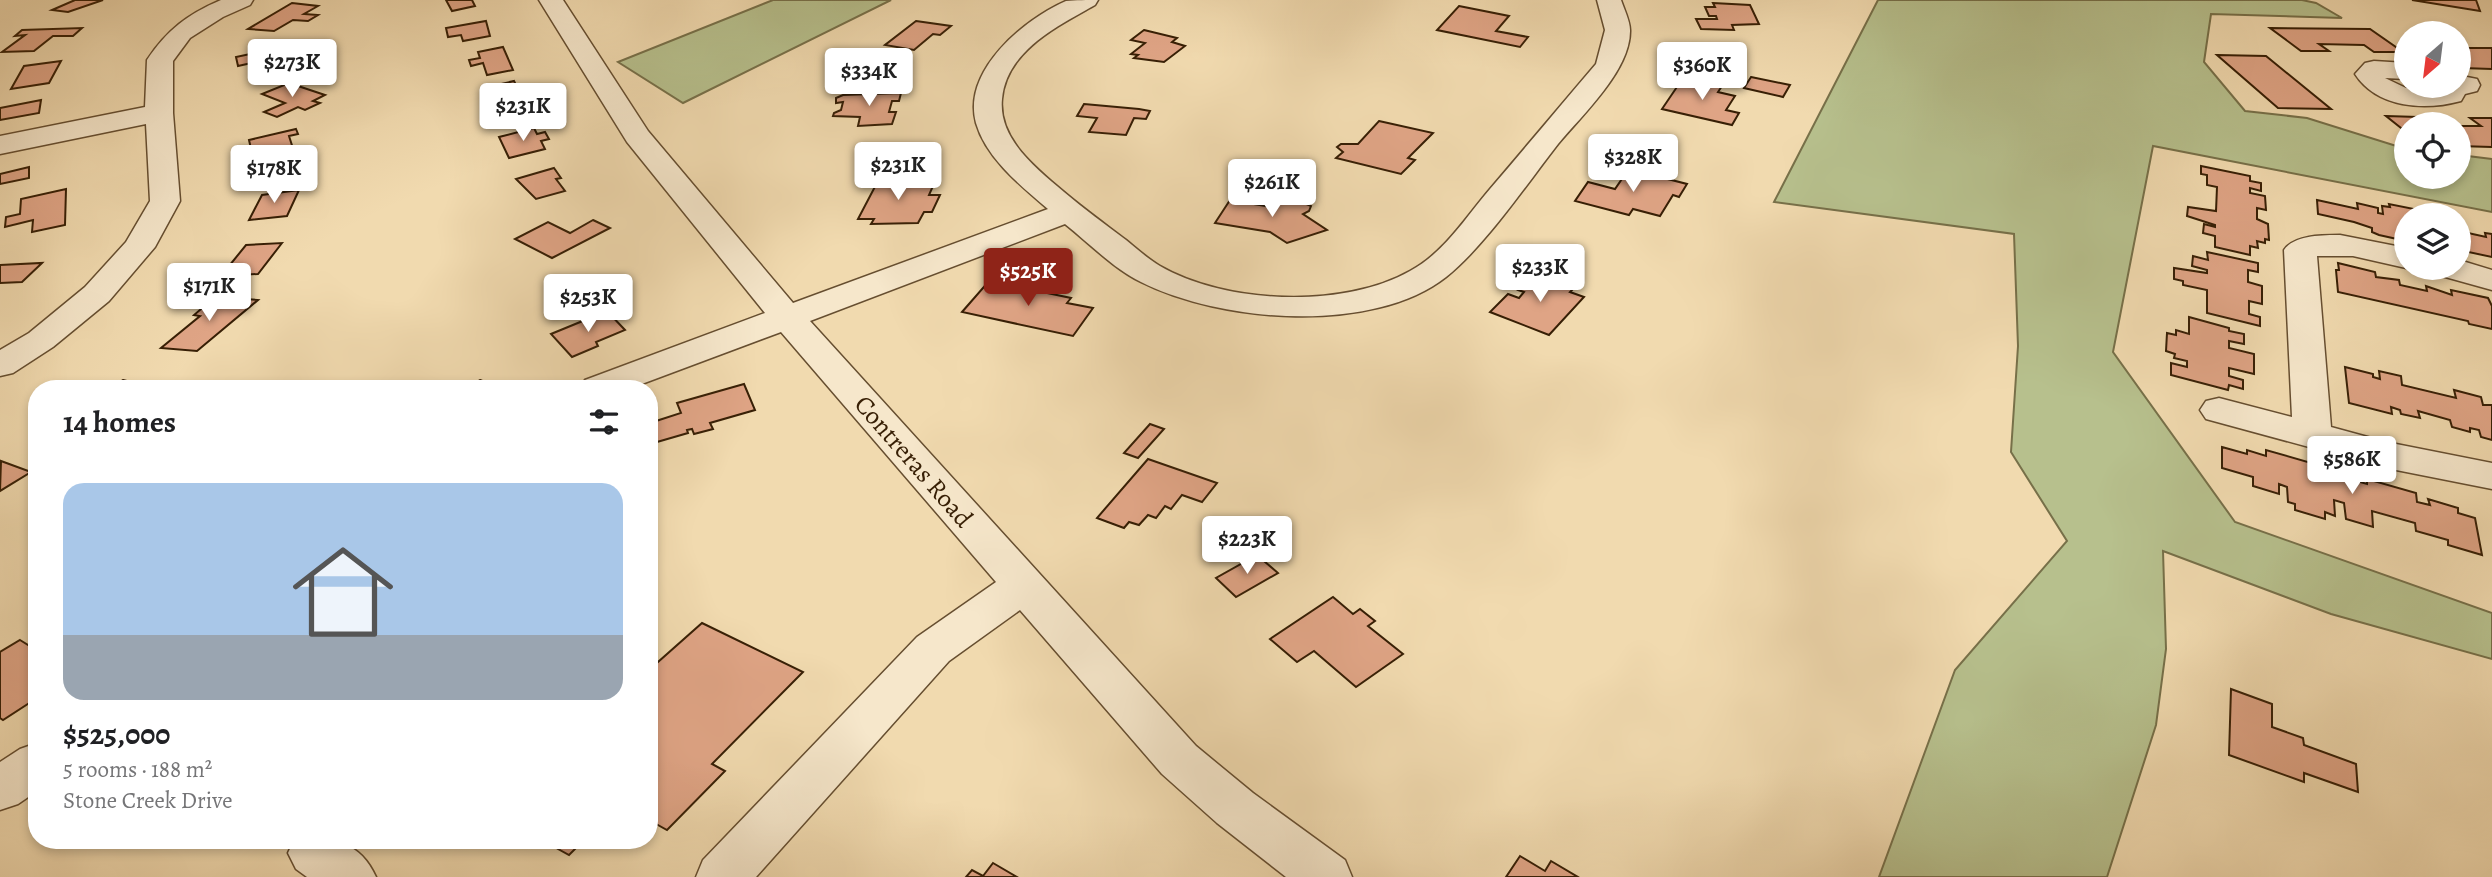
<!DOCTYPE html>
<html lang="en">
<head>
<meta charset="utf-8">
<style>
  body { margin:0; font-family:Alegreya,serif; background:#f2f2f2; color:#202124; height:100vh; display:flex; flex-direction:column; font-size:26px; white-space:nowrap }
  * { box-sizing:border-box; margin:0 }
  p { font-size:23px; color:#757577 }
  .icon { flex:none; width:38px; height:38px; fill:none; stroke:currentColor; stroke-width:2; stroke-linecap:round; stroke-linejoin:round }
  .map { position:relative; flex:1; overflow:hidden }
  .panel { position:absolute; left:28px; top:380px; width:630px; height:469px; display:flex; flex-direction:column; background:#fff; border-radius:28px; box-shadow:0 4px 10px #0003 }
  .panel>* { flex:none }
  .needle { width:46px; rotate:208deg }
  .buttons { position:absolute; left:2394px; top:21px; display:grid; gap:14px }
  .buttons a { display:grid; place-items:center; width:77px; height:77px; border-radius:50%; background:#fff; box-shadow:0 4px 10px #0003; font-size:35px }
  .price { position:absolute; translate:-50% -60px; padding:0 16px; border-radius:7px; background:#fff; color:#222; font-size:23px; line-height:46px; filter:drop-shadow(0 2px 4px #0008) }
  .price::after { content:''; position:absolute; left:50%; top:42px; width:21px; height:16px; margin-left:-10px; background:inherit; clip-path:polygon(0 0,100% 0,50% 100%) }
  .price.active { background:#8f2418; color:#fff }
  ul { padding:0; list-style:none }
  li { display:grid; align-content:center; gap:14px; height:371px; padding:0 35px }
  li span { display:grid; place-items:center; height:217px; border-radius:21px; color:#555 }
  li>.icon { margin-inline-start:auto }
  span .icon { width:126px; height:126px; fill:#fffc; stroke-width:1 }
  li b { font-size:30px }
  h2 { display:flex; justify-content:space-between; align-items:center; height:84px; padding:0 35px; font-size:30px }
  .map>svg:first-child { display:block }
  .green { fill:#b7c08d; stroke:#777049; stroke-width:2 }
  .building { fill:#dfa485; stroke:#371f05; stroke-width:2 }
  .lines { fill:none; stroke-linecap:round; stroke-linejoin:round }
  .minor-casing { stroke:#664e30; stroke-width:3 }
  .minor { fill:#f6e7cb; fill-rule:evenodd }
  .labels { text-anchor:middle; stroke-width:5; stroke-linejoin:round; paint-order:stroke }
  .street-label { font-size:26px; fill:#371f05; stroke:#f6e7cb }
</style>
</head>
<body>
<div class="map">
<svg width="2492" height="877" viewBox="0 0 2492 877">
  <rect width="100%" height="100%" fill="#f1daaf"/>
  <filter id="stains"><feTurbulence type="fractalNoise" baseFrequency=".00286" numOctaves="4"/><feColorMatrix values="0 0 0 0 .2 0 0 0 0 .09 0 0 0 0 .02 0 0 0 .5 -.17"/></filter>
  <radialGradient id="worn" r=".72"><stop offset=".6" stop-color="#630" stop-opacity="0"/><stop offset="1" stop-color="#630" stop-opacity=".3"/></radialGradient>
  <g class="green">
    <path d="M773 0H891L683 103 618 62Z"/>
    <path d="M1878 0H2302L2316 3 2342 18 2211 14 2204 62 2245 111 2307 118 2406 149V177H2459V155L2492 159V212L2153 146 2113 352 2235 522 2492 613V659L2331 614 2163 551 2166 649 2156 725 2107 877H1879L1955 670 2067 541 2011 452 2018 346 2014 234 1774 202Z"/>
  </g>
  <g class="building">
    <path d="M75 0H103L68 12 52 10Z"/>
    <path d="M446 0H472L475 6 452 11Z"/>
    <path d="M2412 0H2476L2480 11Z"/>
    <path d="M292 3 318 6 304 14 318 15 308 21 293 20 274 31 248 29Z"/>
    <path d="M1713 3 1750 5 1759 24 1732 25 1734 30 1701 29 1696 19H1717L1716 16H1709L1705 7H1715Z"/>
    <path d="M1459 6 1509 16 1496 31 1528 37 1520 47 1437 30Z"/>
    <path d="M486 21 490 36 463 41 461 35 448 37 446 28Z"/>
    <path d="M916 21 951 26 940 35 933 34 914 50 885 45Z"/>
    <path d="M82 28 73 36H53L34 51 2 52 25 35 15 36 22 30Z"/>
    <path d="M2270 28 2370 29 2403 52H2374L2364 45 2319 44 2329 51H2301Z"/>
    <path d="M1144 30 1177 38 1172 42 1185 46 1164 62 1134 58 1138 55 1131 54 1145 43 1131 40Z"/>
    <path d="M503 47 513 70 487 75 483 63 471 66 469 60 480 58 478 52Z"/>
    <path d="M279 48 285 71 263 76 260 61 238 66 236 57Z"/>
    <path d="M2459 48H2492V69L2462 68 2459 65Z"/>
    <path d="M2217 55 2266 56 2331 109 2278 108Z"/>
    <path d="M61 61 49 83 11 89 24 66Z"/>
    <path d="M1751 77 1790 85 1783 97 1744 88Z"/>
    <path d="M1683 78 1722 86 1718 92 1735 96 1726 110 1739 113 1732 125 1662 109Z"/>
    <path d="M514 81 523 99 495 105 488 87Z"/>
    <path d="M289 83 325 95 313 101 320 103 305 110 298 107 277 117 264 112 285 103 262 94Z"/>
    <path d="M901 93 899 101H892L889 112H896L892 124 858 126 860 117 833 116 834 113 841 110 843 102 836 103V98L843 95Z"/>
    <path d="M41 100 39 113 0 120V108Z"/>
    <path d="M1084 104 1139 109 1150 111 1146 119 1134 118 1126 135 1089 132 1097 118 1077 116Z"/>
    <path d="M2386 116 2418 117 2427 124H2406V132Z"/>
    <path d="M2470 118H2492V147L2459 146V126H2481Z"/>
    <path d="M1379 121 1433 133 1408 158 1415 160 1401 174 1336 158 1343 152 1337 147 1341 144H1358Z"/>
    <path d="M534 128 537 134 545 132 549 139 541 141 545 149 509 158 499 137Z"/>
    <path d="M296 129 298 134 289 136 297 161 256 171 249 140Z"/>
    <path d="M2201 166 2250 176V181L2261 183V191L2250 188V193L2265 196 2266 210 2257 208V219L2268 224 2269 240 2265 239V243L2257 241 2258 248 2250 246V255L2215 247V236L2203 233 2204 224 2215 227V225L2187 216 2188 207 2216 211 2217 187 2207 185V175L2201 174Z"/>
    <path d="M29 167V178L0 184V174Z"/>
    <path d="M554 168 561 178 556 179 565 191 536 199 516 179Z"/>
    <path d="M1626 173 1641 177 1644 173 1687 184 1679 197 1673 195 1660 216 1633 209 1629 215 1575 201 1588 182 1615 189Z"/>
    <path d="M879 179 913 180 910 185 933 186 929 195H940L932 212H924L918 223 871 224 874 219H858Z"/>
    <path d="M66 189 65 225 32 232 33 220 5 227 6 217 20 214 21 199Z"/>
    <path d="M299 190 287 216 249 220 262 195Z"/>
    <path d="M1295 199 1311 206 1309 211 1303 214 1327 230 1287 243 1270 232 1215 223 1230 200 1271 207Z"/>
    <path d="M2317 200 2358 209 2357 203 2378 208V213L2383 214 2382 206 2390 207 2389 204 2414 209V213L2422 215H2406V241L2379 235 2372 232V228L2354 222 2318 214Z"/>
    <path d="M593 220 610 228 552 258 515 239 548 222 570 233Z"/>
    <path d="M2459 231 2486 237 2485 233 2492 234V257L2459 250Z"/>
    <path d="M282 243 258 274 221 276 246 245Z"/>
    <path d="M2207 252 2258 263V272L2248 270V282L2262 286V304L2249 301V314L2260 317V326L2207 313V290L2183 285V281L2174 279V268L2207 273V270L2192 266 2193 256 2208 260Z"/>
    <path d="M42 263 22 282 0 283V265Z"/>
    <path d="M2338 263 2375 272 2376 277 2399 280 2400 285 2427 291 2426 286 2452 295 2451 290 2488 298 2492 306V329L2469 324 2468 321 2338 292 2336 270H2339Z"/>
    <path d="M1544 275 1576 286 1570 292 1584 297 1549 335 1490 312 1508 294 1519 298 1524 292 1518 290 1527 280 1535 283Z"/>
    <path d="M989 281 1071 298 1067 303 1093 308 1073 336 962 312Z"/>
    <path d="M215 297 258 300 197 351 161 348 200 316 194 315Z"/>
    <path d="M607 311 625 330 596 342 598 346 572 357 551 334Z"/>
    <path d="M2189 317 2229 328V331L2244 334V344L2229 341V348L2254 354V374L2229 368V376L2243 380V389L2229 385 2228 390 2171 375V363L2187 367V361L2174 358 2175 354 2166 351 2167 333 2176 335V330L2189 334Z"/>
    <path d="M2345 367 2373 374V377L2380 379 2379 371 2401 376 2402 385 2456 398 2454 390 2481 397 2483 405H2492V440L2481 437 2479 430 2470 428V432L2452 427 2450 420 2418 411 2420 418 2401 414 2400 410 2391 407 2392 414 2349 403Z"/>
    <path d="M123 380 150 387 110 388Z"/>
    <path d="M480 380 500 388H466Z"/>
    <path d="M744 384 755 410 710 423 713 429 694 434 692 429 687 430 688 433 657 442 650 423 681 413 677 403Z"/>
    <path d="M1150 424 1164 429 1138 458 1124 453Z"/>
    <path d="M2222 447 2247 454V450L2266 456V450L2332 469V474L2367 484V479L2416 493 2417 502 2430 505 2428 499 2458 508V513L2475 518 2482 555 2448 545V540L2416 531 2415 523 2372 511 2373 527 2346 519 2344 503 2334 500 2335 516 2325 512V519L2295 510V504L2288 502 2287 487 2279 484V494L2253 486V477L2222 468Z"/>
    <path d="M1148 459 1217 483 1202 502 1182 495 1171 509 1165 506 1156 518 1148 515 1139 525 1129 522 1124 528 1097 518Z"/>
    <path d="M1 461 31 472 0 491Z"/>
    <path d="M1257 555 1278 573 1236 597 1216 578Z"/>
    <path d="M1333 597 1353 614 1360 609 1375 621 1368 626 1403 654 1356 687 1314 651 1297 662 1270 639Z"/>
    <path d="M702 623 803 672 712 764 725 771 667 830 649 820V670Z"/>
    <path d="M20 640 33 648 37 646V698L3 720 0 718V652Z"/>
    <path d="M2231 689 2272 704V727L2303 738 2304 745 2356 764 2358 792 2304 773V782L2229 755Z"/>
    <path d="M542 840H584L569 855Z"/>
    <path d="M1520 856 1545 871 1551 861 1578 877H1506Z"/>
    <path d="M993 863 1017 877H966L972 870 983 876Z"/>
  </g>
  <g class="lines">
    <g class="minor-casing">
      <g id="minor">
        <path d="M221 0H253L250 5 223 17 190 38 173 61V113L180 201 155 247 109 301 53 347 13 373 0 376V350L29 333 85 287 126 242 150 201 146 124 0 154V136L145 107 147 60C167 30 188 14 221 0Z"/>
        <path d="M539 0H563L648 131 793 303 1048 209C1021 186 986 158 976 123 962 71 1023 20 1066 1 1075 0 1088 0 1098 0L1095 5C1058 26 1006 51 1002 99 998 139 1036 168 1064 192 1084 209 1105 224 1126 240 1137 249 1148 259 1160 266 1226 304 1343 309 1410 271 1444 253 1466 217 1490 189 1526 147 1561 105 1596 64L1605 30 1597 0H1621C1624 9 1630 21 1630 30 1631 70 1582 115 1558 144 1526 185 1485 246 1446 277 1372 335 1220 322 1141 282 1114 269 1089 243 1065 224L810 321 1196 746 1253 793 1345 860 1352 877H1286L1217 823 1162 774 1020 610 949 661 756 877H696L703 860 917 637 996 582 781 332 631 388H580L585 380 765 313 627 142Z"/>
        <path d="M2374 61 2406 63V79L2385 78 2406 88 2438 89 2441 86H2459V79L2467 77 2477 79 2480 85 2477 91 2465 94 2461 101C2424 111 2377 108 2355 74L2365 63Z"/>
        <path d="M2340 235 2406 248V268L2353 256H2317L2331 427 2386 442 2492 463V489L2386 468 2206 419 2200 410 2206 401 2219 398 2292 417 2284 250C2294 235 2322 235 2340 235Z"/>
        <path d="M2459 260 2492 270V290L2438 275 2434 268H2459Z"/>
        <path d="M37 743V791L18 804 0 810V762L20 749Z"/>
        <path d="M294 840C332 840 358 838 376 877H307L296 869 288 853Z"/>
      </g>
    </g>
    <use href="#minor" class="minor"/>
  </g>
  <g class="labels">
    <g class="street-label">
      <text transform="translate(914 461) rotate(49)" y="9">Contreras Road</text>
    </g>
  </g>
  <rect width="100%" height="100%" filter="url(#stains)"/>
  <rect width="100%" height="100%" fill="url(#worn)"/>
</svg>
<div class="buttons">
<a><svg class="needle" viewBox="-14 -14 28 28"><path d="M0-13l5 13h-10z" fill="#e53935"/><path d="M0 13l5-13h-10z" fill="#757577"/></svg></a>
<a><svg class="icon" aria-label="locate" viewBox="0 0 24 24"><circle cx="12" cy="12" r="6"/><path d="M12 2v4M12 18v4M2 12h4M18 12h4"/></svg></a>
<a><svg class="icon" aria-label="layers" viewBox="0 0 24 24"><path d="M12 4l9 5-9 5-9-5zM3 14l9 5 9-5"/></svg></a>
</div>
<b class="price" style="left:292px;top:99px">$273K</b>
<b class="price" style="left:1702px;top:102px">$360K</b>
<b class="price" style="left:869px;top:108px">$334K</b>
<b class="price" style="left:523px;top:143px">$231K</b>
<b class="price" style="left:1633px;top:194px">$328K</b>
<b class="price" style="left:898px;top:202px">$231K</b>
<b class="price" style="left:274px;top:205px">$178K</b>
<b class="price" style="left:1272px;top:219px">$261K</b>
<b class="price" style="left:1540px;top:304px">$233K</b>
<b class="price active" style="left:1028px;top:308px">$525K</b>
<b class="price" style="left:209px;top:323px">$171K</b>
<b class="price" style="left:588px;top:334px">$253K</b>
<b class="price" style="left:2352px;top:496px">$586K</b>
<b class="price" style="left:1247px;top:576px">$223K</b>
<section class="panel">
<h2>14 homes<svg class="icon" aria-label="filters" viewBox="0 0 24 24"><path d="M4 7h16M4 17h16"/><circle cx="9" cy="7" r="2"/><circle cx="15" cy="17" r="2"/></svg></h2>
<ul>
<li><span style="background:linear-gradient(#a9c7e8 70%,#9aa5b1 0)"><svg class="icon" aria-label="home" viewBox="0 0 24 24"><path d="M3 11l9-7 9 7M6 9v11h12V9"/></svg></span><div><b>$525,000</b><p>5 rooms · 188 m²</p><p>Stone Creek Drive</p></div></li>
</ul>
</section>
</div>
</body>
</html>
